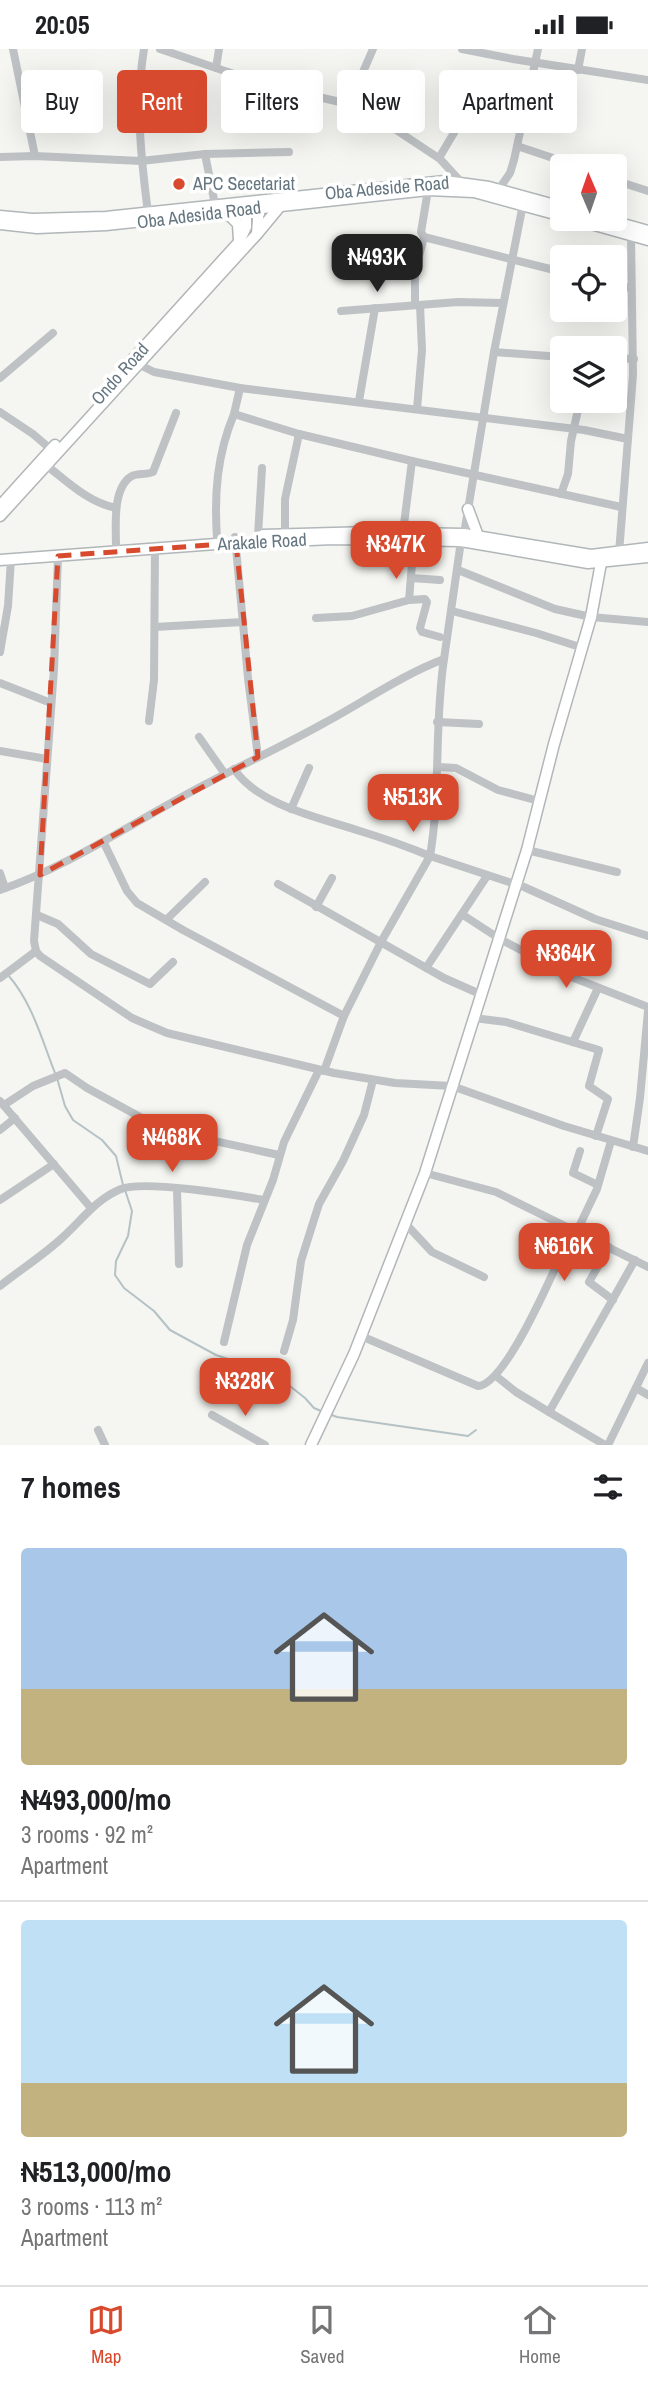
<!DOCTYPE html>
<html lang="en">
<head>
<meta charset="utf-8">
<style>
  body { margin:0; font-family:"Archivo Narrow",sans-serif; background:#f6f6f6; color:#202124; height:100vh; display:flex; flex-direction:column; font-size:26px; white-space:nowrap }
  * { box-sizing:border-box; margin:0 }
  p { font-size:23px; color:#757577 }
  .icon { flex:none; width:38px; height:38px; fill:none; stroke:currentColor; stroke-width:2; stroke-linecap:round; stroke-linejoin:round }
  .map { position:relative; height:1396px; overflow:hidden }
  .sheet { display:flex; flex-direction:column; background:#fff; flex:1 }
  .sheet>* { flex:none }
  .hud { position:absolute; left:21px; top:21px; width:607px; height:63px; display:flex; gap:14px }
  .needle { width:46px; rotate:358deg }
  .fabs { position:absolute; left:550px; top:105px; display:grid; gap:14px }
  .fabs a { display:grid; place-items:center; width:77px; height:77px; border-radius:7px; background:#fff; box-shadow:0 7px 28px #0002; font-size:35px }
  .price { position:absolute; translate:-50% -60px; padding:0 16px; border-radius:14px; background:#d84a2e; color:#fff; font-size:23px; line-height:46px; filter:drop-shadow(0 2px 4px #0008) }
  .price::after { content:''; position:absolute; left:50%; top:42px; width:21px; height:16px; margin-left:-10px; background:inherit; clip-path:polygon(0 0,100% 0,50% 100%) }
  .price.active { background:#222; color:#fff }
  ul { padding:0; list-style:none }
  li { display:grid; align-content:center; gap:14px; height:371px; padding:0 21px }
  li+li { border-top:2px solid #e0e0e0 }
  li span { display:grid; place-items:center; height:217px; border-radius:7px; color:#555 }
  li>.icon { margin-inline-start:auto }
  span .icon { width:126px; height:126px; fill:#fffc; stroke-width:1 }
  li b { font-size:30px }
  h2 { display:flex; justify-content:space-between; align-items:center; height:84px; padding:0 21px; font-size:30px }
  .chip { padding:0 24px; border-radius:7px; background:#fff; box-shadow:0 7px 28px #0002; font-size:24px; line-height:63px }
  .chip.active { background:#d84a2e; color:#fff }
  .status { display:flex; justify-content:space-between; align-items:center; height:49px; padding:0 35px; background:#fff; direction:ltr }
  .status svg { height:19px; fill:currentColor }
  .tabs { display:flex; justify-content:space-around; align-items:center; height:98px; border-top:2px solid #e0e0e0; background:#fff; font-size:19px; color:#757577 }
  .tabs a { display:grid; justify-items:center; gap:4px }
  .tabs .active { color:#d84a2e }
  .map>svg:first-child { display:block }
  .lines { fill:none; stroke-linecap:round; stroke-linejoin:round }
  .stream { stroke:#b5c2c5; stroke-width:2 }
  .major-casing { stroke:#b1b6b9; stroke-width:13 }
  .minor { stroke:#bec2c5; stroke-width:8 }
  .major { stroke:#fff; stroke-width:10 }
  .marked { fill:none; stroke:#d84a2e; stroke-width:5; stroke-dasharray:14 9; stroke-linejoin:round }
  .poi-dot { fill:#d84a2e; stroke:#fff; stroke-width:2.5 }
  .labels { text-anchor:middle; stroke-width:7; stroke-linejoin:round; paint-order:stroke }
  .poi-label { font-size:18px; fill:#657681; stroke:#fff; text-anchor:start }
  .street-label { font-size:18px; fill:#657681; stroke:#fff }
</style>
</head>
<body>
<div class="status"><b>20:05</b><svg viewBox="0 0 49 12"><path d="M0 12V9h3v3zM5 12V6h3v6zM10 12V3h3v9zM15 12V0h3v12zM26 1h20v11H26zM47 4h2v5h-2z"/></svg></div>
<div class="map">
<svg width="648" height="1396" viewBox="0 0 648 1396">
  <rect width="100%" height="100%" fill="#f5f5f1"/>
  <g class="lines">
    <g class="stream">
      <path d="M8 926C32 953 42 991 55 1024"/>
      <path d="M57 1029 65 1057 73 1071 102 1091 116 1107 123 1136"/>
      <path d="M125 1141 132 1162 128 1187 116 1212 115 1226 124 1239 154 1262 170 1281 216 1306 276 1326 305 1349 314 1359 321 1362"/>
      <path d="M329 1365 337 1368 468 1387 476 1381"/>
    </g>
    <g class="major-casing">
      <g id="major">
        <path d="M225 162 238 175 239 191"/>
        <path d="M0 167 32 170 106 168 445 132 489 138 562 158"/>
        <path d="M573 170 648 191"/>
        <path d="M605 170 648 182"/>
        <path d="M0 175 37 179 106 176 428 141 474 143 562 167"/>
        <path d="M257 185 281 156"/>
        <path d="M124 320 239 193 246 178V154"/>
        <path d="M0 457 55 396"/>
        <path d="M468 460 478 487"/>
        <path d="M0 467 257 185 259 156"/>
        <path d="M409 484 464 485 591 506 648 499"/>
        <path d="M263 486 370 483"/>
        <path d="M0 511 216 495 333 490 461 492 588 514 648 508"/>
        <path d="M311 1396 354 1305 425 1124 527 801 554 695 591 568 601 514"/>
      </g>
    </g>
    <g class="minor">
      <path d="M13 0 35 107"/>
      <path d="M144 0C135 55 141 109 148 164"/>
      <path d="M160 0 216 19"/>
      <path d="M219 0 216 19 270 37 349 55 369 63 440 110 461 133"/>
      <path d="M462 0 513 10 648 31"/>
      <path d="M578 21 582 0"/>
      <path d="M349 55 373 0"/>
      <path d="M517 97 577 117"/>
      <path d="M205 105 215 156"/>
      <path d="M0 108 35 107 141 112 205 105 289 103"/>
      <path d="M439 109 461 72 469 68H481L492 62 522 72"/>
      <path d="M614 131 648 142"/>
      <path d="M499 140 510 124 514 111 538 0"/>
      <path d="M428 141 421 183 424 188 562 223"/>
      <path d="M614 236 631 239"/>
      <path d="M415 256V222L424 188"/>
      <path d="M341 262 458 253 503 254"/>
      <path d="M494 303 562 308"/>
      <path d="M614 309 634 310"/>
      <path d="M134 313 154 323 240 339"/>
      <path d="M0 329 53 284"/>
      <path d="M359 352 375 259"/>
      <path d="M417 360 422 301 420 256"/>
      <path d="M0 363 33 385 54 403"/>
      <path d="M234 365 240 339 584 381 628 390"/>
      <path d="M46 416C69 434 88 453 116 459"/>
      <path d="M561 445 568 425 571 392 580 352"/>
      <path d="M403 483 412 412 621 458"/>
      <path d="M285 485V450L299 385"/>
      <path d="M464 485 494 303 523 155"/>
      <path d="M258 487 262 419"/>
      <path d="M235 488 248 629 258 708"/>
      <path d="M217 489C214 445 217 406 234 365L299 385 412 412"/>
      <path d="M116 496C116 478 112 438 132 427 138 424 147 426 153 423L176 364"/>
      <path d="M619 504 633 326 631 186"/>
      <path d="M58 507 54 620 34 892 36 902 40 907 132 969 167 984 334 1024 395 1034 452 1037 564 1077 648 1102"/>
      <path d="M458 521 555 560 591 568 648 573"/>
      <path d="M411 529 440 531"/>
      <path d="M409 551 425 550 427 553 420 579 422 583 440 588"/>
      <path d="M452 562 536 584 583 599"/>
      <path d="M316 569 352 567 409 551 414 490"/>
      <path d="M155 578 243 573"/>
      <path d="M0 603 8 557 11 510"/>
      <path d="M0 634 51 654"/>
      <path d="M149 672 154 631 155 500"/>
      <path d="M437 673 479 675"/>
      <path d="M199 688 225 725"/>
      <path d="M0 702 47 710"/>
      <path d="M438 718 456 719 498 741 539 752"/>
      <path d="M234 720C260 758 322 769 363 783 386 790 408 798 430 807 441 742 434 676 444 610"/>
      <path d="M291 760 309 719"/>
      <path d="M104 794 127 842 137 854 183 881 344 967"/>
      <path d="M527 801 617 823"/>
      <path d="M0 824 5 839"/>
      <path d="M278 835 444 929 480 945"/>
      <path d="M0 841C64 819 121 781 180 749 228 722 278 700 326 673 365 652 402 626 444 610L461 492"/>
      <path d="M316 858 332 829"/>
      <path d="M37 866 58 875 91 905 150 935 173 913"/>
      <path d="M463 866 500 890 574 929 648 958"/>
      <path d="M166 871 205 833"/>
      <path d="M426 919 487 827"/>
      <path d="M0 929 36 902"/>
      <path d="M474 969 506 973 599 1001 589 1037 608 1050 596 1087"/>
      <path d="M573 993 598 939"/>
      <path d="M324 1022 344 967 381 893 430 807 524 838 595 870 648 887"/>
      <path d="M0 1052 91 1159"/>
      <path d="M4 1056 33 1037 65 1024 87 1039 164 1081 279 1106"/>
      <path d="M0 1081 15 1069"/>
      <path d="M633 1098 640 1049 648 962"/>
      <path d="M580 1102 573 1124 598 1136"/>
      <path d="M425 1124 496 1143 648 1218"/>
      <path d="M177 1140 179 1215"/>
      <path d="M0 1151 54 1115"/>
      <path d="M405 1174 432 1203 484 1228"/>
      <path d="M577 1182 597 1140 611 1092"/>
      <path d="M609 1198 589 1233 613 1251"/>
      <path d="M0 1237C21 1220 44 1206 63 1188 82 1171 96 1150 121 1140 144 1131 236 1146 264 1151"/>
      <path d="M361 1287 478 1337C508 1335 559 1209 573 1180"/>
      <path d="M224 1293 247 1196 273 1131 284 1093 319 1021"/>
      <path d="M284 1302 293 1271 301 1212 312 1177 319 1155 343 1112 364 1066 373 1031"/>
      <path d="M496 1327 516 1343 549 1363 635 1211"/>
      <path d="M636 1339 648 1346"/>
      <path d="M549 1363 605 1396"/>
      <path d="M212 1366 265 1396"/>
      <path d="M98 1381 105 1396"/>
      <path d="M608 1396 648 1314"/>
    </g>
    <use href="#major" class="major"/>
  </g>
  <path class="marked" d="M236 494 258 708 40 826 58 507Z"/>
  <circle class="poi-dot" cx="179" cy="135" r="7"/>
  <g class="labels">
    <g class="poi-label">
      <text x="193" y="141">APC Secetariat</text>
    </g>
    <g class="street-label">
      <text transform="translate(387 139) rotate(-5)" y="6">Oba Adeside Road</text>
      <text transform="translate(199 166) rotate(-7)" y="6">Oba Adesida Road</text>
      <text transform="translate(120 325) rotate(-48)" y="6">Ondo Road</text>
      <text transform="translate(262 493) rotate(-3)" y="6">Arakale Road</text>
    </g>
  </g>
</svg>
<div class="fabs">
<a><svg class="needle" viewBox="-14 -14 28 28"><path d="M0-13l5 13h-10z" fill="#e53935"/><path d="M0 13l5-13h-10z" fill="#757577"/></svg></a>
<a><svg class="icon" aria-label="locate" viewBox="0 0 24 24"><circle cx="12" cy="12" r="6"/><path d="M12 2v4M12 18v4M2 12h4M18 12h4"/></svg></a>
<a><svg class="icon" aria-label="layers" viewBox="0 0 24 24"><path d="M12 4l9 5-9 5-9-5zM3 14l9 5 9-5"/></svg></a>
</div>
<b class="price active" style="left:377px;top:245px">₦493K</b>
<b class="price" style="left:396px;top:532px">₦347K</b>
<b class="price" style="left:413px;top:785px">₦513K</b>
<b class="price" style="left:566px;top:941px">₦364K</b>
<b class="price" style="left:172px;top:1125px">₦468K</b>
<b class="price" style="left:564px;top:1234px">₦616K</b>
<b class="price" style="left:245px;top:1369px">₦328K</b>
<div class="hud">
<a class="chip">Buy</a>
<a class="chip active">Rent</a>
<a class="chip">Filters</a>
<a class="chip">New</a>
<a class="chip">Apartment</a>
</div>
</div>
<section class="sheet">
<h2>7 homes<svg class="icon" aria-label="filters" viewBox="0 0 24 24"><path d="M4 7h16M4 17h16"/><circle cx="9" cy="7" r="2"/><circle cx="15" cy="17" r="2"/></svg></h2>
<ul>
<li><span style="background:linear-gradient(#a9c7e8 65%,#c2b280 0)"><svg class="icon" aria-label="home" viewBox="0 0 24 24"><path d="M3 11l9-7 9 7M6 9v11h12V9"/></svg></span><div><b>₦493,000/mo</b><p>3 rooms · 92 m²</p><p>Apartment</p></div></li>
<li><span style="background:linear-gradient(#bfe0f5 75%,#c2b280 0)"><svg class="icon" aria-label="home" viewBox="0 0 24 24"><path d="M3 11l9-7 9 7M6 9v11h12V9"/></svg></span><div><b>₦513,000/mo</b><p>3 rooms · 113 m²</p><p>Apartment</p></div></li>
</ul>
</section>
<nav class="tabs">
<a class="active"><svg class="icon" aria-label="map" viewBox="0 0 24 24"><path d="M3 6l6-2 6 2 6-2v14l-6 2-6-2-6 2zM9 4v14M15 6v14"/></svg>Map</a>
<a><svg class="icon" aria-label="saved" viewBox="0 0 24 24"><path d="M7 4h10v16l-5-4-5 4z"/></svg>Saved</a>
<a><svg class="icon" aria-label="home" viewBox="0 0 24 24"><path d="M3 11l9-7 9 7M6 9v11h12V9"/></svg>Home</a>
</nav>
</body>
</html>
